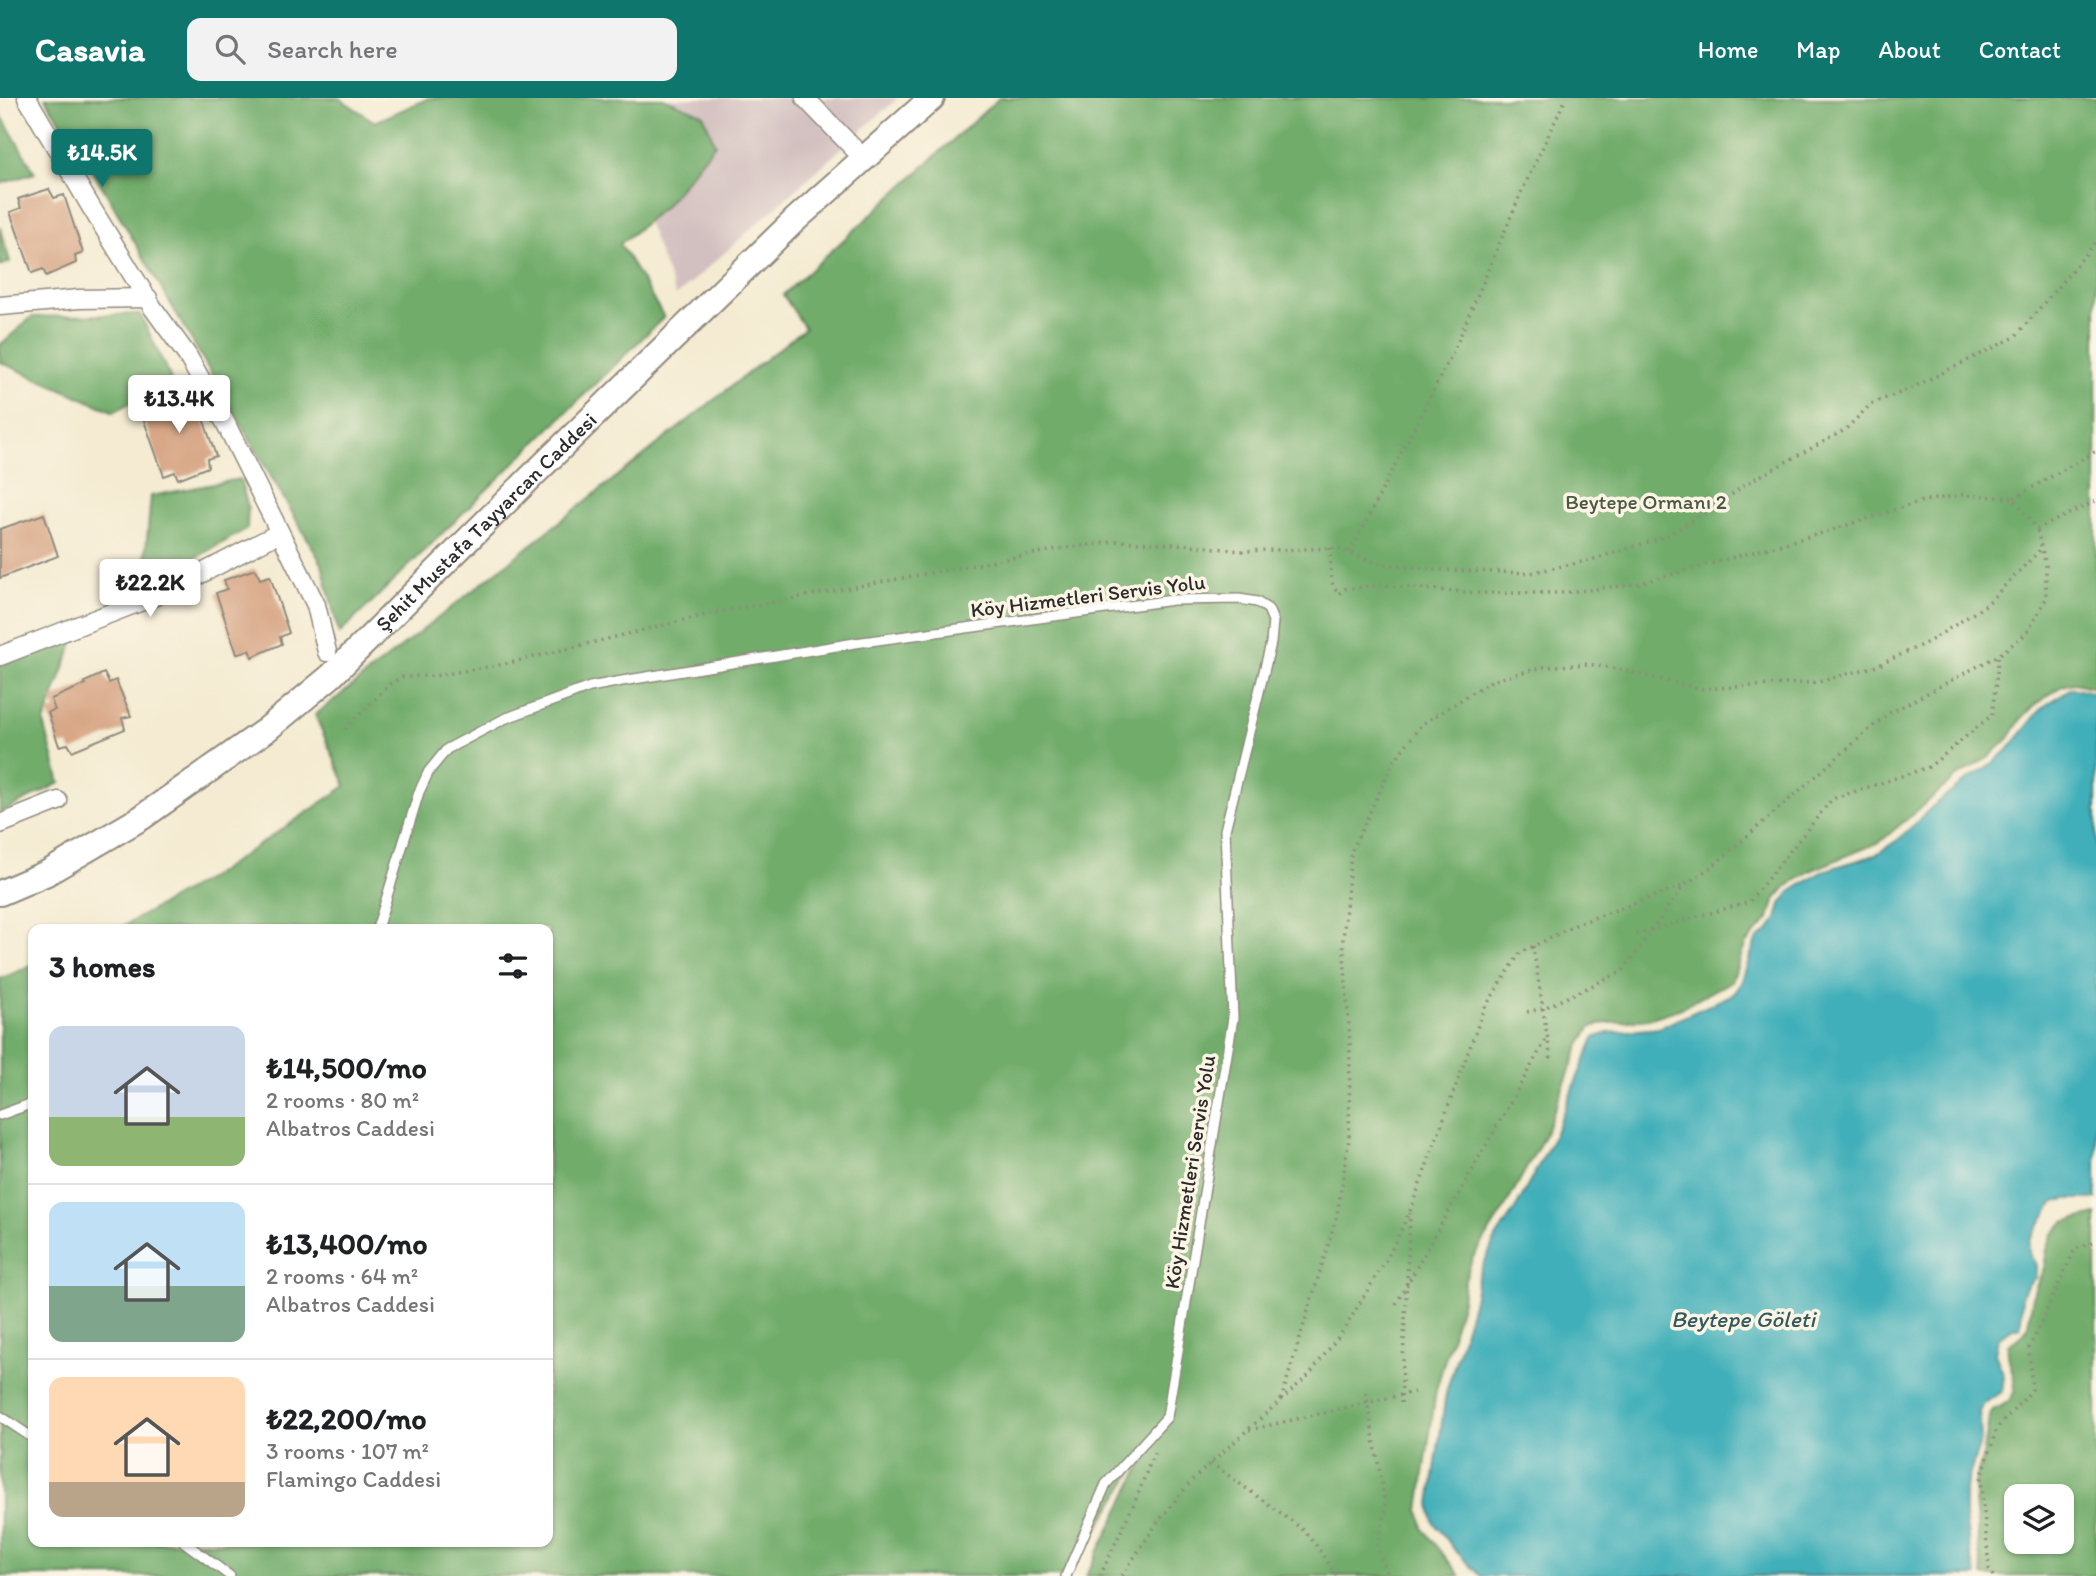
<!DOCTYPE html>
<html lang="en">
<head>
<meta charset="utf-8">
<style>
  body { margin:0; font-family:Itim,sans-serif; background:#f2f2f2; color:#202124; height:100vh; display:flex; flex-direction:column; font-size:26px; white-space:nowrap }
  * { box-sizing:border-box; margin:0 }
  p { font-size:23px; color:#757577 }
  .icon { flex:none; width:38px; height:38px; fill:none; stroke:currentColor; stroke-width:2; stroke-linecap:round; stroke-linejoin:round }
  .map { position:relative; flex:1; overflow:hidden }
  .sheet { position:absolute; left:28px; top:826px; width:525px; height:623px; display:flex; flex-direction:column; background:#fff; border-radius:14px; box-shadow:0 2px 5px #0004 }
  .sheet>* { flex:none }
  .fabs { position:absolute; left:2004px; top:1386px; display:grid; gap:14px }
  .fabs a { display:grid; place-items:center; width:70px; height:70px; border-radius:14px; background:#fff; box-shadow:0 2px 5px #0004; font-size:35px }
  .price { position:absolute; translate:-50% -60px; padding:0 16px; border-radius:7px; background:#fff; color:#222; font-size:23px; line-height:46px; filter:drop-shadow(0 2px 4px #0008) }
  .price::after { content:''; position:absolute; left:50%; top:42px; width:21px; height:16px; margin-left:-10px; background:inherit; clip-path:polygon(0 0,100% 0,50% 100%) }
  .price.active { background:#0f766e; color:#fff }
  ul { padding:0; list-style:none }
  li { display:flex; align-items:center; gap:21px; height:175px; padding:0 21px }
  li+li { border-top:2px solid #e0e0e0 }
  li span { display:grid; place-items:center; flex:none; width:196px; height:140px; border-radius:14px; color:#555 }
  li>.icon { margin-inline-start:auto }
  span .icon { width:84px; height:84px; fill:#fffc; stroke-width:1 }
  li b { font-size:30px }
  h2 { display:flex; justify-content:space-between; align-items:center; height:84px; padding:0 21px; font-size:30px }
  header { display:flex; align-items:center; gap:42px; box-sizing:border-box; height:98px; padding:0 35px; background:#0f766e; color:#fff }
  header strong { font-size:33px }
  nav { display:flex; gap:38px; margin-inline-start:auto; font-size:24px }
  .search { width:490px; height:63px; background:#f2f2f2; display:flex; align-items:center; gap:18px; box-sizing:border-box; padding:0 24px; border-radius:14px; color:#757577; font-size:26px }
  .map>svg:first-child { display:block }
  .industrial { fill:#d2bfc0 }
  .forest { fill:#71ac6b; stroke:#4e6c4b; stroke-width:2; fill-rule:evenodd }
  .water { fill:#3fafb9; stroke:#356d72; stroke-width:2 }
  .building { fill:#d8a787 }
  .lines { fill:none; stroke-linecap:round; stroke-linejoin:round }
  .service-casing { stroke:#908b7e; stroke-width:12 }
  .minor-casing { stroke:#908b7e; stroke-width:21 }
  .secondary-casing { stroke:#908b7e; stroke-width:28 }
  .path { stroke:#908b7e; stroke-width:3.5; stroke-dasharray:2 5; stroke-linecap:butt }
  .service { stroke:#fff; stroke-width:9 }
  .minor { stroke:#fff; stroke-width:18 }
  .secondary { stroke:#fff; stroke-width:24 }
  .labels { text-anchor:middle; stroke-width:7; stroke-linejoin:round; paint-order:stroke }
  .park-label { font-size:21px; fill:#485a43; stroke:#fcf5e5 }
  .street-label { font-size:21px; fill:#2b2b2b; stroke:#fcf5e5 }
  .water-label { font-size:23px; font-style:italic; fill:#32595d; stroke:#fcf5e5 }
</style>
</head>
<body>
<header>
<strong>Casavia</strong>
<div class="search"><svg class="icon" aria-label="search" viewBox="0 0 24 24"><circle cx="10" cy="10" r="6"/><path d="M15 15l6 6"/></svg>Search here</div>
<nav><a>Home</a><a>Map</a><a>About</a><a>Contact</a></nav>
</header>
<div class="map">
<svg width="2096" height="1478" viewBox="0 0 2096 1478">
  <rect width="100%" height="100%" fill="#fcf5e5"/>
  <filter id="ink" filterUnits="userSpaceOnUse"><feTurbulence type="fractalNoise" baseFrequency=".0143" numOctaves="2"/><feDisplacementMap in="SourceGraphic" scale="14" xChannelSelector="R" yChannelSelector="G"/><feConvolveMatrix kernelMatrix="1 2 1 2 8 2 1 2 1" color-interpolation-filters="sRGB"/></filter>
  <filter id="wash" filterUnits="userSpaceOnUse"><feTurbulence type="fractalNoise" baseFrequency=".00686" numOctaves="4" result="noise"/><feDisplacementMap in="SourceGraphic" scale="28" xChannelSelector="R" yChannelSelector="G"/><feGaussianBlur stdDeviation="1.57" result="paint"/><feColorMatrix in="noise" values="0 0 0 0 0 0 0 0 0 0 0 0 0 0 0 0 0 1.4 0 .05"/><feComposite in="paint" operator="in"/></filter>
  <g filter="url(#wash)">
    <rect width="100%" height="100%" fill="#f4ebd2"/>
    <path class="industrial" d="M599 0H898L676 198Z"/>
    <g class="forest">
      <path d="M45 0H339L375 24 429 0H663L703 16 715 46 666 107 620 146 664 219 339 536 322 466 102 88Z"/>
      <path d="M999 0H2096V590L2074 585 2062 588 2036 606 2021 621 2009 640 1989 659 1955 680 1880 744 1810 773 1786 789 1774 803 1769 821 1746 845 1732 883 1679 911 1648 921 1600 926 1590 930 1580 947 1544 1038 1504 1111 1472 1161 1464 1185 1462 1203 1436 1292 1419 1412 1423 1430 1460 1478H1086L1161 1329 1068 1478H0V881L33 867V1444H548V831H118L214 777 346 688 315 617 805 230 783 197Z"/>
      <path d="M0 15 35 75 0 86Z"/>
      <path d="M0 129 10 164 0 168Z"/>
      <path d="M140 216 171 281 114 314 0 264V247L32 219Z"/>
      <path d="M240 381 248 409 247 431 181 468 144 473 151 398Z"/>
      <path d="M75 540 44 625 60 685 0 715V567Z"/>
      <path d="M2096 1116V1478H1983L1979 1454 1974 1387 1984 1354 1989 1320 1993 1312C2034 1295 2004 1272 2008 1247L2023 1237 2028 1227 2034 1193 2044 1170 2047 1151 2052 1137 2064 1124ZM2016 1398H2062V1444H2016Z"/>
    </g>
    <path class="water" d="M2070 591H2080L2096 596V1101H2065L2053 1105 2029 1143V1155L2036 1167V1179C2015 1195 2024 1207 2020 1230H2013L1998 1240 1995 1256 2004 1278 2002 1293 1985 1305 1979 1313 1981 1341 1965 1391V1419L1971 1460 1977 1478H1481L1454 1451 1433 1423 1430 1406 1446 1295 1474 1202 1478 1179 1494 1143 1517 1108 1550 1046 1594 940 1608 935 1659 930 1734 896 1741 885 1756 842 1768 833 1777 821 1781 806 1790 794 1823 773 1875 757 1899 741 1932 709 1968 681 1987 670 2008 652 2043 609Z"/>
    <g id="blocks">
      <g class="building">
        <path d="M49 91 54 100 64 97 83 155 75 158 76 165 46 178 43 171 32 175 10 114 21 110 18 101Z"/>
        <path d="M181 294 186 303 196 300 216 358 207 361 208 369 178 381 175 374 164 378 142 317 154 313 150 304Z"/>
        <path d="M44 416 58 458 0 480V431Z"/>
        <path d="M255 471 260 481 270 478 289 535 280 539 282 546 252 559 249 552 237 556 216 495 227 491 224 482Z"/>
        <path d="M104 575 109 585 116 582 131 618 122 620 125 631 72 653 68 646 59 648 48 614 55 612 51 601 86 586 85 584Z"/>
      </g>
    </g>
  </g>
  <g filter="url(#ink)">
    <use href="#blocks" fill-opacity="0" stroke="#908b7e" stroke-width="2"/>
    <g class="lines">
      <g class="service-casing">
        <g id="service">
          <path d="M377 831 419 694 429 673 447 651 504 621 590 589 622 583 855 545 1173 502 1239 501 1257 504 1268 511 1273 523 1271 545 1225 732 1233 920 1167 1319 1106 1386 1066 1478"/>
          <path d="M0 1017 33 1005"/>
          <path d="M0 1318 33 1340"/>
          <path d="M184 1444 230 1478"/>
        </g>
      </g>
      <g class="minor-casing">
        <g id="minor">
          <path d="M27 0 91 109 153 210 187 257 225 324 316 507 327 554"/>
          <path d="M805 0 864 61"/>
          <path d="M0 208 79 201 148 200"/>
          <path d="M0 558 168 493 279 435"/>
          <path d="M0 726 58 703"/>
        </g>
      </g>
      <g class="secondary-casing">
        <g id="secondary">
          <path id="s1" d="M0 795 47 775 141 720 266 632 331 578 537 373 795 122 932 0"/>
        </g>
      </g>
      <g class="path">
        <path d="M2014 400 2096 353"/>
        <path d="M1330 450 1331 483 1338 496 1345 491 1379 487 1478 495H1561L1637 486 1829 433 1922 403 1962 397 2014 400 2037 431 2096 403"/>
        <path d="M1350 455 1455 250 1521 95 1566 0"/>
        <path d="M345 631 390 586 402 579 434 578 505 566 709 516 1054 452 1117 443 1191 447 1241 453 1339 450 1374 465 1438 472 1530 475 1591 462 1665 439 1723 403 1747 385 1845 332 1871 306 1914 289 2015 239 2096 144"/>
        <path d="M1636 836 1749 804 1832 701 1929 669 1992 617 1999 557"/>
        <path d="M1533 848 1551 962"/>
        <path d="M1527 914 1544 910 1623 873 1682 790"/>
        <path d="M1396 1206 1548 938"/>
        <path d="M1366 1295 1386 1411 1377 1450 1388 1478"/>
        <path d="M1281 1302 1337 1117 1349 1041 1350 943 1343 842 1351 754 1394 663 1421 627 1491 583 1543 569 1588 566 1627 573 1700 591 1818 584 1877 568 1930 543 1986 507 2042 450"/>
        <path d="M1401 1305 1410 1115"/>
        <path d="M1249 1332 1414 1294"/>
        <path d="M1211 1365 1300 1429 1314 1444 1337 1478"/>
        <path d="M1100 1478 1136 1401 1154 1355"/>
        <path d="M1122 1478 1157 1425 1193 1381 1309 1277 1345 1230 1390 1155 1410 1113 1484 911 1520 855 1577 826 1683 788 1714 767 1886 617 1999 557 2027 535 2046 501V468L2037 431"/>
        <path d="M1993 1478 1989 1470 1981 1381 1997 1330 2032 1292 2029 1250 2075 1151 2096 1144"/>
      </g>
      <use href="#service" class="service"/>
      <use href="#minor" class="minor"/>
      <use href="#secondary" class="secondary"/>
    </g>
  </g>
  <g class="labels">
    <g class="park-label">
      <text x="1646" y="411">Beytepe Ormanı 2</text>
    </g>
    <g class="street-label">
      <text dy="7" stroke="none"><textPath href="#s1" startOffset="616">Şehit Mustafa Tayyarcan Caddesi</textPath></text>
      <text transform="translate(1088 498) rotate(-7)" y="7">Köy Hizmetleri Servis Yolu</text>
      <text transform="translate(1190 1074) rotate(-81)" y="7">Köy Hizmetleri Servis Yolu</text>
    </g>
    <g class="water-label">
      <text x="1743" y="1229">Beytepe Göleti</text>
    </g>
  </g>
</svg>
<div class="fabs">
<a><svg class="icon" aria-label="layers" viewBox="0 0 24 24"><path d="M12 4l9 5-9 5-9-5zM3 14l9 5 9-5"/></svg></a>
</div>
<b class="price active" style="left:102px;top:91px">₺14.5K</b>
<b class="price" style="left:179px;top:337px">₺13.4K</b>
<b class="price" style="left:150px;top:521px">₺22.2K</b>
<section class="sheet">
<h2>3 homes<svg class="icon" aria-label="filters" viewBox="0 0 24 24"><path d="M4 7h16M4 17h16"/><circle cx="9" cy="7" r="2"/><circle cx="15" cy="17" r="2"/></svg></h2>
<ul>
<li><span style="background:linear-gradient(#c9d6e8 65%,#8fb573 0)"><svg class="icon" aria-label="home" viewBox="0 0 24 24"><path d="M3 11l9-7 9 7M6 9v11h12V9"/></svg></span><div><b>₺14,500/mo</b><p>2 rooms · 80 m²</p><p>Albatros Caddesi</p></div></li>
<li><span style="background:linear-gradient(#bfe0f5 60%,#7fa58c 0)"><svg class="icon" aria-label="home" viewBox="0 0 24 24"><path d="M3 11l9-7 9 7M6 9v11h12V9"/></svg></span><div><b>₺13,400/mo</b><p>2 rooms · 64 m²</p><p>Albatros Caddesi</p></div></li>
<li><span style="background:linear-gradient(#ffd9b3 75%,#b9a48a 0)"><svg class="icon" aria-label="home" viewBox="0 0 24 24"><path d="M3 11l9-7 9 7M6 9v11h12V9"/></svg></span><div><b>₺22,200/mo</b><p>3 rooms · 107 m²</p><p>Flamingo Caddesi</p></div></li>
</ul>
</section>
</div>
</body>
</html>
